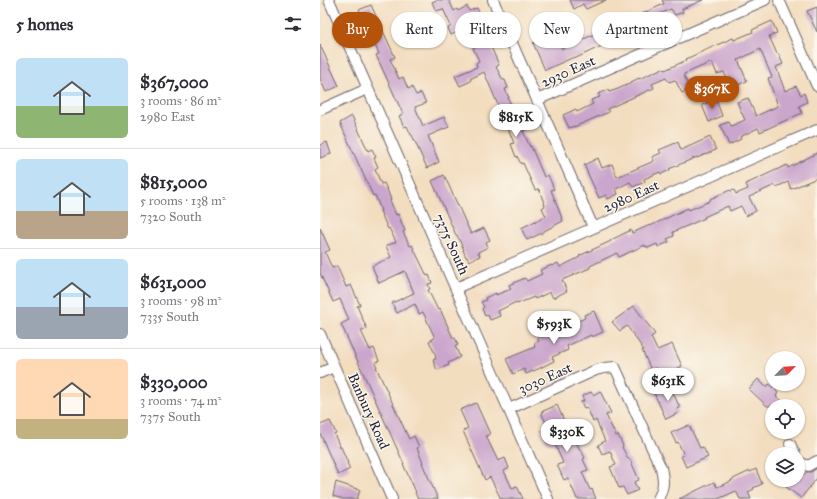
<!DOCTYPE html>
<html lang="en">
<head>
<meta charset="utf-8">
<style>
  body { margin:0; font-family:"IM FELL Great Primer",serif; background:#f7f7f7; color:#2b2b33; height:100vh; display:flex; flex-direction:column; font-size:15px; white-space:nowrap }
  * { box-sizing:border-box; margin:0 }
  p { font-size:13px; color:#7c7c81 }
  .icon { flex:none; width:22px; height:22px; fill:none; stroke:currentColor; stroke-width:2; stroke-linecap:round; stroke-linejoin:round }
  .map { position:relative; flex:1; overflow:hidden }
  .panel { display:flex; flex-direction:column; background:#fff; width:320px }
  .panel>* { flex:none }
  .hud { position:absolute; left:12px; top:12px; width:380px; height:36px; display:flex; gap:8px }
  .needle { width:26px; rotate:66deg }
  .fabs { position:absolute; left:445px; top:351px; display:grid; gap:8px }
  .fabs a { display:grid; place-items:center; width:40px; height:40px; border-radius:50%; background:#fff; box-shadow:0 1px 3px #0004; font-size:20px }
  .price { position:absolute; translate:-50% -34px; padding:0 9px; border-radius:14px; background:#fff; color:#222; font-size:13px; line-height:26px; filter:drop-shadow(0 1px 2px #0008) }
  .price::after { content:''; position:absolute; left:50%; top:24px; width:12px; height:9px; margin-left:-6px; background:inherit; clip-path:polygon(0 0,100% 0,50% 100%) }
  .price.selected { background:#b45309; color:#fff }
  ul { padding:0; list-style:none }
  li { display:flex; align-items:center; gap:12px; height:100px; padding:0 16px }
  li+li { border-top:1px solid #e1e1e2 }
  li span { display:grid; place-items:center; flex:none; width:112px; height:80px; border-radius:6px; color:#555 }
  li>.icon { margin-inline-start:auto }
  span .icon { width:48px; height:48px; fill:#fffc; stroke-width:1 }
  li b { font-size:17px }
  h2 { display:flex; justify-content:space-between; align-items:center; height:48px; padding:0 16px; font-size:17px }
  .chip { padding:0 14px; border-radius:18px; background:#fff; box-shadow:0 1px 3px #0004; font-size:14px; line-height:36px }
  .chip.selected { background:#b45309; color:#fff }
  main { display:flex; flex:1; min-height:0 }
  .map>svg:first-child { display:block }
  .building { fill:#caa5cc }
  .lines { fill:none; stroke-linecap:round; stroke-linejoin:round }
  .minor-casing { stroke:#6b6369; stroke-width:12 }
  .minor { stroke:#fff; stroke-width:10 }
  .labels { text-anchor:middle; stroke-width:3; stroke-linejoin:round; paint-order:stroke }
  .street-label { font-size:14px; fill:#22223b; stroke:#fbf7ec }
</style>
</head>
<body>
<main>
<section class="panel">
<h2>5 homes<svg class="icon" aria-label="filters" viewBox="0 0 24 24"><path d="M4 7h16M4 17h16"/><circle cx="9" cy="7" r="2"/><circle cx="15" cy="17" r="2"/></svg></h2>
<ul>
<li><span style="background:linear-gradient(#bfe0f5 60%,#8fb573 0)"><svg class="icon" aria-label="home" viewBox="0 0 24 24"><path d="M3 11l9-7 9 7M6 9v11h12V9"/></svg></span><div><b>$367,000</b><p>3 rooms · 86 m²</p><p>2980 East</p></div></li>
<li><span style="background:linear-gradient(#bfe0f5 65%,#b9a48a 0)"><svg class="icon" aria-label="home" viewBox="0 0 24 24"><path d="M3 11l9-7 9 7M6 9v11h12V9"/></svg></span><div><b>$815,000</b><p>5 rooms · 138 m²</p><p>7320 South</p></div></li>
<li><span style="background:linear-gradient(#bfe0f5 60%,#9aa5b1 0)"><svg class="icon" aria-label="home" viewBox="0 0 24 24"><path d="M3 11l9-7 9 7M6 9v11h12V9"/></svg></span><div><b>$631,000</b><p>3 rooms · 98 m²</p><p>7335 South</p></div></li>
<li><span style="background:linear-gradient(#ffd9b3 75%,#c2b280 0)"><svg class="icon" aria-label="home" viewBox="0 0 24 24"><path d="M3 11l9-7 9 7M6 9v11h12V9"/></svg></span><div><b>$330,000</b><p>3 rooms · 74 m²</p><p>7375 South</p></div></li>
</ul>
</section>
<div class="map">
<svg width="497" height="499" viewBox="0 0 497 499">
  <rect width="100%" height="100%" fill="#fbf7ec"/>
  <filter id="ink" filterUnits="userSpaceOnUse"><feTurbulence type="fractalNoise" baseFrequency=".025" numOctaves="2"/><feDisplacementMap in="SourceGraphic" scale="8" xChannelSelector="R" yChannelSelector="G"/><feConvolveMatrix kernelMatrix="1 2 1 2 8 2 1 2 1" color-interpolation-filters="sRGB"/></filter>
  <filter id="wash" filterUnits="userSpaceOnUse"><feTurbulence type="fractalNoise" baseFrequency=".012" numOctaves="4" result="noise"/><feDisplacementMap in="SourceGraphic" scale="16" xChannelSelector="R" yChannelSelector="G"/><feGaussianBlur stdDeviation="0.9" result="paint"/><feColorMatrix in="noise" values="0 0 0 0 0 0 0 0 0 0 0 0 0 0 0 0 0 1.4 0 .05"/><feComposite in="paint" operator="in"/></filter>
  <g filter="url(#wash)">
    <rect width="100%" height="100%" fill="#f3ddbf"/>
    <g id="blocks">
      <g class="building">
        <path d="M117 0H129L134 11 137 9 138 11 147 6 149 11 157 8 161 16 159 17 164 27 146 35 144 29 131 35 128 28 131 26 123 9 116 11 112 2Z"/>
        <path d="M250 0H286L266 9 263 4 254 9Z"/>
        <path d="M342 0H383L362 9 363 12 355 15 351 9 337 15 340 21 326 28 325 26 320 29 315 17 344 4Z"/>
        <path d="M51 5 75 57 70 59 79 79 83 77 88 89 92 87 96 95 101 93 106 103 95 107 103 126 124 117 129 127 108 136 119 162 107 168 92 135H91L87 126 84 127 79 116 83 114 56 55 59 54 39 10Z"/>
        <path d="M497 7V32L487 11Z"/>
        <path d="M452 21 457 33 449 36 457 54 458 53 463 64 456 67 465 91 476 86 481 95 484 93 487 102 479 106 482 113 440 132 438 128 420 137 421 139 409 145 400 125 409 122 411 126 425 120 417 102 428 98 436 116 458 106 448 78 452 77 440 49 418 60 427 81 411 88 404 72 397 74 392 62 364 74V76L370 89 362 93 355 80 349 82 346 78 332 84 334 88 287 109 289 112 254 127V126L249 128 243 115 256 109 257 112 273 104 271 100 280 97 278 94 288 90 289 92 298 89 311 83V82L319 78V79L343 68 345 70 367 60 366 59 390 48 413 38 414 40 433 32 432 30Z"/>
        <path d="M301 22 308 35 292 42V41L256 58 255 57 252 58 225 70 213 43 223 38 225 43 237 38 242 49Z"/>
        <path d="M167 41 170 47H171L179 65 176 67 183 80H185L188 88 185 89 189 98H188L195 114 197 113 205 130 203 131 210 147 211 146 224 177 228 175 234 189 231 190 243 221 224 231V232L207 240 201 228 226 216 222 208 225 206 219 189 215 190 203 163 201 164 197 156 196 157 191 144 194 143 164 72 150 79 151 81 140 86 135 76 157 67 156 63 159 61 153 48Z"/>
        <path d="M0 45 19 86 6 92 0 79Z"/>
        <path d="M396 99 402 116 389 122 382 105Z"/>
        <path d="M32 116 48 151 52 149 56 157 54 158 58 167 55 169 61 184 64 183 67 189 71 200H70L76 215 78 214 85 231 83 232 90 246 92 245 107 276 109 275 112 283 108 284 110 289 108 290 118 310 120 309 133 338H135L138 345 135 346 140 357 128 363 129 365 117 370 113 360 116 359 115 357 116 356 109 341 115 338 103 312 99 314 95 304 77 313 72 303 94 293 85 271 59 283 52 266 71 257 66 246 76 242 69 228 68 229 60 211H61L55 195 53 196 20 123Z"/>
        <path d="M390 137 396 150 377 158V157L349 169 350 170 341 174 340 172 324 179 325 182 313 187 310 182 296 189 298 194 288 199 286 195 279 198 264 165 278 158 282 168 292 164 297 177 334 161 332 157 341 153 339 150 358 142 361 150Z"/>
        <path d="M7 142 11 154 0 158V145Z"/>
        <path d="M497 153V178L471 189 468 182 456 187 455 185 429 197 436 211 426 216 421 206 410 211 408 206 384 217 385 218 353 232 354 236 347 239 349 242 338 247 337 244 328 248 327 246 325 247V245L299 257 297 253 270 266V268L242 280 247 291 233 298 230 292 215 299 214 297 197 304 196 302 178 311 180 316 170 320 168 315 165 316 162 309 164 307 161 302 166 300 165 298 176 293V295L191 289 189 285 205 278 207 281 222 274 220 270 232 265V266L238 263 240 267 260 257 259 256 291 241V240L311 230 312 233 330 225V226L368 208 369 210 390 201V199L410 190 411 191 414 190 416 194 428 189 426 184 428 183 467 165 468 168Z"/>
        <path d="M124 175 151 234 164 228 170 240 166 242 168 247 158 252 160 256 149 261 147 257H146L143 250H144L137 235H136L112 181Z"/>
        <path d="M0 228 10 250 5 252 12 268 17 266 26 287 31 285 40 305 37 306 47 329 41 331 50 350 54 348 59 361 55 363 57 367H56L89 439 94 436 99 447 97 448 103 463H102L118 499H98L95 493 96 492 83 464H84L21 324 29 320 20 299 13 302 0 273Z"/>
        <path d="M314 306 335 334 331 337 337 350 352 344 362 366 356 369 358 372 341 380 336 368 331 370 322 350H324L307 326 300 331 292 322Z"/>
        <path d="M274 311 283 332 272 337 271 335 247 346 248 350 232 357 234 361 218 369 206 374 204 369 193 374 186 359 215 347 214 344 219 341 217 337 230 332 232 335 248 328 247 326 265 318 264 315Z"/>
        <path d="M438 379 446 387 449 384 458 393 456 396 468 406H447L429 389Z"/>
        <path d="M350 386 360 408 357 409 358 413 346 419 334 393Z"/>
        <path d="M280 391 291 413 286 415 296 436 298 435 303 446 302 447 308 459H310L319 480 314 482 318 490 307 495 303 487 299 488 290 467 296 465 290 451 282 454 278 445 285 441 276 420 273 422 267 407 264 408 261 402 264 401 262 396 271 392 273 395Z"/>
        <path d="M156 403 170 434 166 436 178 461 185 458 189 468 184 471 192 488 197 486 203 499H181L170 477 165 480 143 431 148 428 140 410Z"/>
        <path d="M237 405 253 441 255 440 260 450H261L265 458 263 459 268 470 262 472 270 490 272 489 276 499H257L248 478 244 480 237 465 243 463 234 442 228 444 222 430 228 427 221 412Z"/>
        <path d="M10 421 16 433 14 434 20 447H21L28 463H27L30 469 18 475 0 433V425Z"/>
        <path d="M369 425 380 448 383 447 388 457 366 467 361 456 364 455 358 442 356 443 351 433Z"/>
        <path d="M497 468V478L481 498 466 487 471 480H478V473L482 476 487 472H491Z"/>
        <path d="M436 469 442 484 433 488 434 489 428 492 431 499H420L416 491 398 499H359L394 482 397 487 412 481 411 480 430 471V472Z"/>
        <path d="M16 482 40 490 37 499H23L13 496Z"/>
      </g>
    </g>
  </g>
  <g filter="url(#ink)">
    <use href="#blocks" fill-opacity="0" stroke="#6b6369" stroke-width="1"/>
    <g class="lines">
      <g class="minor-casing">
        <g id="minor">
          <path d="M9 0 228 499"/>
          <path d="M173 0 273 227"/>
          <path d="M459 0 497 86"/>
          <path d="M217 100 445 0"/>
          <path d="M0 110 47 89"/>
          <path d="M136 288 497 130"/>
          <path d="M0 334 72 499"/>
          <path d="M0 373 14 367"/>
          <path d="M189 409 276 370 284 368 295 367 341 468C344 481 344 487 338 499"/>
          <path d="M470 444 475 454"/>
          <path d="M478 460 479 462 488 466 497 461"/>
        </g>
      </g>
      <use href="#minor" class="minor"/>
    </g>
  </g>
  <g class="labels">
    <g class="street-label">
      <text transform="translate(248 71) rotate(-24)" y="5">2930 East</text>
      <text transform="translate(311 196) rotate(-24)" y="5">2980 East</text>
      <text transform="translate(132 244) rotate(66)" y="5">7375 South</text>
      <text transform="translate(225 378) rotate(-24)" y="5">3030 East</text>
      <text transform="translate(49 411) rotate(66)" y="5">Banbury Road</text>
    </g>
  </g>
</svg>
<div class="fabs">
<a><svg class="needle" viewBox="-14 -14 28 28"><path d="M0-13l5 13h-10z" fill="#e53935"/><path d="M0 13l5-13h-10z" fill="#7c7c81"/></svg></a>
<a><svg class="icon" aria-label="locate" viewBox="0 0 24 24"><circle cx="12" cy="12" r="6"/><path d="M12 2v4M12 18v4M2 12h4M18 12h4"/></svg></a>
<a><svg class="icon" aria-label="layers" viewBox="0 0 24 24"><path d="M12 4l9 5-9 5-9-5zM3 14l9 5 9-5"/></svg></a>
</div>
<b class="price selected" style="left:392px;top:110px">$367K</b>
<b class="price" style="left:196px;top:138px">$815K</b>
<b class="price" style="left:234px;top:345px">$593K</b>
<b class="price" style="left:348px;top:402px">$631K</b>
<b class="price" style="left:247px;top:453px">$330K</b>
<div class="hud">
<a class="chip selected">Buy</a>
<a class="chip">Rent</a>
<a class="chip">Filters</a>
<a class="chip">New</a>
<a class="chip">Apartment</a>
</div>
</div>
</main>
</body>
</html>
